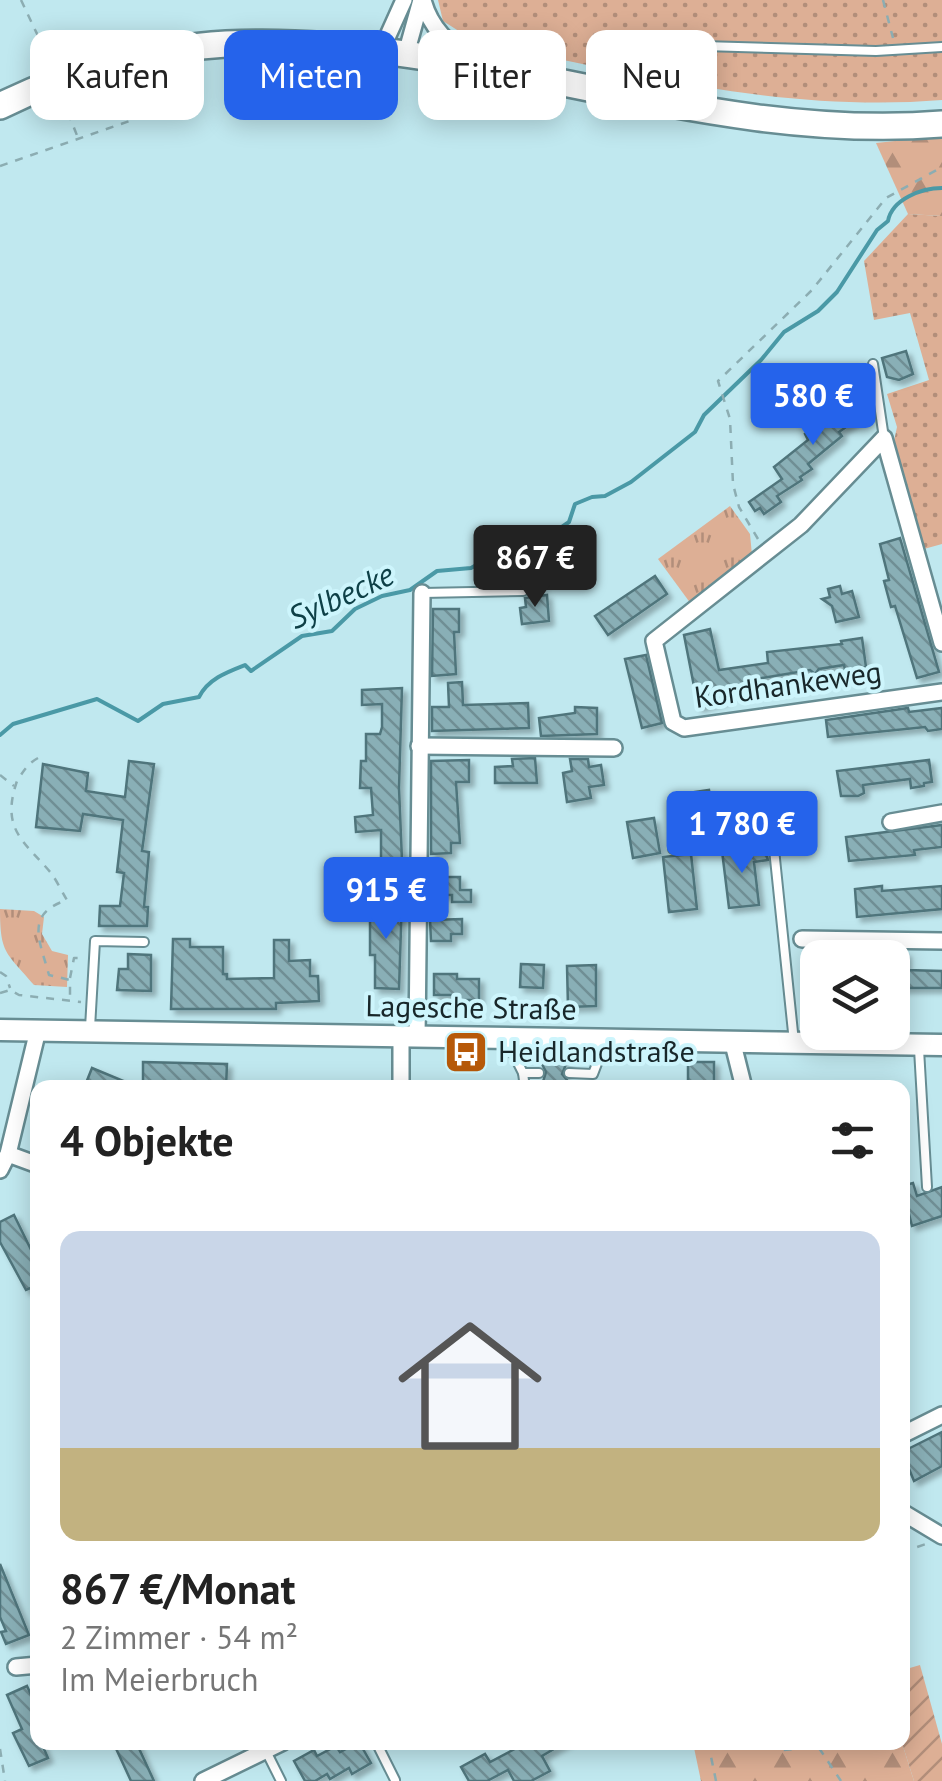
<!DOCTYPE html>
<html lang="de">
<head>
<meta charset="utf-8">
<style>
  body { margin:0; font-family:"PT Sans",sans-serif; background:#f2f2f2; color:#222; height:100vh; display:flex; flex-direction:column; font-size:38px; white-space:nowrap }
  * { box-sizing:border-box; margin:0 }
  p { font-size:32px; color:#767676 }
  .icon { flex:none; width:55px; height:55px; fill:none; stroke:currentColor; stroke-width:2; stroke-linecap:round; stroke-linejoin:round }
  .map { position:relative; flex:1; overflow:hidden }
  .drawer { position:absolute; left:30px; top:1080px; width:880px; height:670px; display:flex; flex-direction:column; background:#fff; border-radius:20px; box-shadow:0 5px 25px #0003 }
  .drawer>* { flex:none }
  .hud { position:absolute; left:30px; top:30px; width:882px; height:90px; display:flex; gap:20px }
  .tools { position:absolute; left:800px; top:940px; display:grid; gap:20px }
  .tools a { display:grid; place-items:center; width:110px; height:110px; border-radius:20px; background:#fff; box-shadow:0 5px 25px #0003; font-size:50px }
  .price { position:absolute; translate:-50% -85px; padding:0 22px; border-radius:10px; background:#2563eb; color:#fff; font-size:32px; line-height:65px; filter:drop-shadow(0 2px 5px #0008) }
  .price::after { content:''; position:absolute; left:50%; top:60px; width:30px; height:22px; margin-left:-15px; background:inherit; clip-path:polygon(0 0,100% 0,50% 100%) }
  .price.active { background:#222; color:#fff }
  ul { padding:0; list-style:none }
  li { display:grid; align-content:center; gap:20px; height:530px; padding:0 30px }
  li span { display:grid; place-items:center; height:310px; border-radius:20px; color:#555 }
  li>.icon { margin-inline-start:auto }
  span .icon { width:180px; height:180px; fill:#fffc; stroke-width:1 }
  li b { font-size:42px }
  h2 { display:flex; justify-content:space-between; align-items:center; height:120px; padding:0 30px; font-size:42px }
  .chip { padding:0 35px; border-radius:20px; background:#fff; box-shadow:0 5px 25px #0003; font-size:35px; line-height:90px }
  .chip.active { background:#2563eb; color:#fff }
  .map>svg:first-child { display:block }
  .grass { fill:url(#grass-dots) }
  .forest { fill:url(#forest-firs) }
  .park { fill:url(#park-tufts) }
  .garden { fill:url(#garden-furrows) }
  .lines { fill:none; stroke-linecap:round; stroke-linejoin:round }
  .stream { stroke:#4a99a6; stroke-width:4 }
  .building { fill:url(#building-back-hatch); stroke:#50757b; stroke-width:2.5; filter:url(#shadow) }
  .service-casing { stroke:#678d93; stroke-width:12 }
  .minor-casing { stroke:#678d93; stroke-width:20 }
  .tertiary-casing { stroke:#678d93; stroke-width:25 }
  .primary-casing { stroke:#678d93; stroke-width:30 }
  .path { stroke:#8cadb2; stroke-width:2.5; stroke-dasharray:8 8; stroke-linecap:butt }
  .service { stroke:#fff; stroke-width:8 }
  .minor { stroke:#fff; stroke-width:15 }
  .tertiary { stroke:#fff; stroke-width:20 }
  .primary { stroke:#fff; stroke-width:25 }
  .path-bridge { stroke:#8cadb2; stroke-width:2.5; stroke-dasharray:8 8; stroke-linecap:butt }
  .labels { text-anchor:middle; stroke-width:8; stroke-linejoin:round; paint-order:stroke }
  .street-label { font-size:30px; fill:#18272a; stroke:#cdf5fc }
  .poi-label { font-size:30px; fill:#18272a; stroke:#cdf5fc; text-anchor:start }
  .water-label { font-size:32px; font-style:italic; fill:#0e4047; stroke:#cdf5fc }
</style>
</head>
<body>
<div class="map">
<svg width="942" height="1781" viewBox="0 0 942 1781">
  <defs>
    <pattern id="grass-dots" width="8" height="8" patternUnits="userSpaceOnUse" patternTransform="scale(2.5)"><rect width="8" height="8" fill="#ddaf95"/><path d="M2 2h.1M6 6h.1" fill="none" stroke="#b28e7a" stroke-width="1.8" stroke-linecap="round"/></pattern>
    <pattern id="forest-firs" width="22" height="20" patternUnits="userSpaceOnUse" patternTransform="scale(2.5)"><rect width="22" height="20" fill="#ddaf95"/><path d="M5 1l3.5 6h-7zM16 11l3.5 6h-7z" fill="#b28e7a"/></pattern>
    <pattern id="park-tufts" width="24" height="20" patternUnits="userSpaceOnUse" patternTransform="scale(2.5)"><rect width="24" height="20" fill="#ddaf95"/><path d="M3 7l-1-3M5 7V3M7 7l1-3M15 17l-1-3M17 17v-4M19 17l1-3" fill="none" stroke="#b28e7a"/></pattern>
    <pattern id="garden-furrows" width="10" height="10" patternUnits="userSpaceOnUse" patternTransform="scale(2.5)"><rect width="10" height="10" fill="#ddaf95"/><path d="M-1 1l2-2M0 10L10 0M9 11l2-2" fill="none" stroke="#b28e7a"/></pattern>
    <pattern id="building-back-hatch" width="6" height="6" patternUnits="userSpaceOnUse" patternTransform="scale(2.5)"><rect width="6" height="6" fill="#89afb6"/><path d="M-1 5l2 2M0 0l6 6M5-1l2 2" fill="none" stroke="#6f8e94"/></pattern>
    <filter id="shadow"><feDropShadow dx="4.5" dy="4.5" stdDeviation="2.5" flood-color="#0004"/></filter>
  </defs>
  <rect width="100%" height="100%" fill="#c0e8ef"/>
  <g class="grass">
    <path d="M438 0H942V100C783 113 630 73 476 42L443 21Z"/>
    <path d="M908 214 942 216V544L924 549 894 441 897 427 887 394 929 380 910 313 874 320 864 261Z"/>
  </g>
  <g class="forest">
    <path d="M942 136V216L908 214 876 143Z"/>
    <path d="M693 1743H902L914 1781H701Z"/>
  </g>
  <g class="park">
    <path d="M730 506 750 534 752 555 691 604 658 559Z"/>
    <path d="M0 909 34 911 44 917 42 934 52 951 68 955 67 987 34 985C6 952 0 954 0 909Z"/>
  </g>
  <path class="garden" d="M920 1665 942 1744V1781H914L902 1743 903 1670Z"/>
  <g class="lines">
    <path class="stream" d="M0 735 13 724 97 699 138 721 163 704 199 697C208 679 227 672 245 665L251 671 302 636 332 631 355 609 382 596 410 590 437 571 471 568 505 549 546 538 569 522 575 504 592 497 605 496 631 482 695 432 704 415 761 360 784 332 818 311 837 292 877 230 888 221C892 199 922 188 942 188"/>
  </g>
  <g class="building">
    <path d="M906 351 913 374 899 380 887 377 882 358Z"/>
    <path d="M860 388 872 409 839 432 842 436 808 464 812 469 800 477 802 480 777 496 781 502 764 514 760 508 755 511 749 502 782 479 774 467 808 440 805 434 817 426 815 423Z"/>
    <path d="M900 538 939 672 917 678 895 606 891 607 884 581 889 580 880 544Z"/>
    <path d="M655 576 667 594 608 635 595 616Z"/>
    <path d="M840 586 842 594 852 591 859 617 836 622 832 606 822 599 830 597 828 589Z"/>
    <path d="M547 595 549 621 522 624 520 608 526 607 525 598Z"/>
    <path d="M433 609H459V632H454L456 674 432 676Z"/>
    <path d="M710 629 719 670 768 663 767 652 842 644 841 641 862 638 866 667 845 670 844 665 819 669 815 674 810 670 756 679 757 689 724 693 726 699 698 707 684 635Z"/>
    <path d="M646 655 662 723 642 728 625 659Z"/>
    <path d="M462 682 463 705 528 703 529 728 432 731V707H449L448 683Z"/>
    <path d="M402 688 399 788 402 860H381V830L356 832 355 817 373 815 371 788H360L361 761H366V734H380L382 727V704L362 705V690Z"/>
    <path d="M575 707 597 708V734L541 736 539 718 575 713Z"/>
    <path d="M908 708 909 712 942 708V729L928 731 925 727 828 737 826 720Z"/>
    <path d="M535 758 537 783H495V767L513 766 512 759Z"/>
    <path d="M570 759H588L589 767 601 765 604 785 589 787 591 798 567 802 563 773 572 771Z"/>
    <path d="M469 760V782H456L460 843H451V853L431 854V761Z"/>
    <path d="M929 760 932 782 924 783V786L911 788 910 779 863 785 864 793 858 796H841L837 771Z"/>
    <path d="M129 761 154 764 142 851 149 852 144 907H148L147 926H99L100 906H120L124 873 117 872 123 820 83 814 80 831 36 827 43 764 88 773 86 791 125 797Z"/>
    <path d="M709 790 713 813 685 818 681 794Z"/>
    <path d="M654 818 660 853 633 858 627 822Z"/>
    <path d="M942 825V847L914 850 915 855 849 861 846 837Z"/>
    <path d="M763 846 768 860 754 862 759 905 729 908 722 851Z"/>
    <path d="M691 854 697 909 669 912 663 857Z"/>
    <path d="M430 877H460V890H471V902H452V895H430Z"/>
    <path d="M882 886V891L942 886V909L857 917 855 889Z"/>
    <path d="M402 899 399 989 375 988V955H370V901Z"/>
    <path d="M462 919V934H451V941H431L430 920Z"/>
    <path d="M173 939H190V947H223V974H227V979L274 978V940H289V961L310 960V976H318L319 1001 276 1003V1009H171Z"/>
    <path d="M892 953H906V970L942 971V988H892Z"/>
    <path d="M128 954 151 955V991L117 990 119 969H128Z"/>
    <path d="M521 964 544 965 543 988 520 987Z"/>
    <path d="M596 965V1006L568 1007 567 966Z"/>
    <path d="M434 974H457V979H479V1000H456V995H434Z"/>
    <path d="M143 1062 227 1064 226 1088H143Z"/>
    <path d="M541 1062H567L562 1074 567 1080 566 1088H541L546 1072Z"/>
    <rect x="688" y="1062" width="26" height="26"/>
    <path d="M92 1068 138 1087V1088H84Z"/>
    <path d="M913 1183 917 1196 942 1187V1216L912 1226 902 1186Z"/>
    <path d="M14 1215 38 1264V1285L26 1290 0 1242V1222Z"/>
    <path d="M942 1432V1466L914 1481 902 1452Z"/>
    <path d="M0 1564 29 1635 6 1644 1 1632 6 1631 0 1617Z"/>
    <path d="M27 1686 38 1710V1721L32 1724 38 1742H41L48 1758 29 1766 13 1733 22 1729 7 1695Z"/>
    <path d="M113 1742H136L154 1781H131Z"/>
    <path d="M359 1742 371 1763 352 1774 349 1768 330 1779 327 1774 315 1781H305L294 1761 314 1750 317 1756 336 1746 340 1752Z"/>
    <path d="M528 1742H566L542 1756 550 1771 531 1781H514L508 1770 487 1781H469L461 1767 485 1754 490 1762Z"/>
  </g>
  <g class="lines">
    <g class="service-casing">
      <g id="service">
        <path d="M703 46 876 51 942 47"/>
        <path d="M873 364 884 438"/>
        <path d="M423 593 523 591"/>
        <path d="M673 849C691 828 734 809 759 829 765 834 770 843 774 849L794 1042"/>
        <path d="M90 1028 95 941 144 942"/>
        <path d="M506 1039 523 1073H539"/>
        <path d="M919 1049 927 1187"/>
        <path d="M523 1073 525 1088"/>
        <path d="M569 1073 593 1074 606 1040"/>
        <path d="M376 1742 395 1780"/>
        <path d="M266 1751 281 1781"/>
      </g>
    </g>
    <g class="minor-casing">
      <g id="minor">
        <path d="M423 0C430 28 449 44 471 60"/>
        <path d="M381 51 404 0"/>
        <path d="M406 54 421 0"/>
        <path d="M942 643 884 438 801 525 654 641 673 722 684 728 942 692"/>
        <path d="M419 746 614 748"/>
        <path d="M891 822 942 813"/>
        <path d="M802 939 942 941"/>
        <path d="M417 1038 422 593"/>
        <path d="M732 1040 744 1088"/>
        <path d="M401 1088V1038"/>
        <path d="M8 1154 38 1165"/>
        <path d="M0 1170 8 1154 38 1030"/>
        <path d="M902 1435 942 1415"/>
        <path d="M902 1512 942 1536"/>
        <path d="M16 1667 38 1665"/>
        <path d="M203 1781 283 1742"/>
      </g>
    </g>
    <g class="tertiary-casing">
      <path id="tertiary" d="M0 1030 942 1045"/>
    </g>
    <g class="primary-casing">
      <path id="primary" d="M0 106C69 72 149 48 226 44 468 32 699 144 942 124"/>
    </g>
    <g class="path">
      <path d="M21 0 39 38"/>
      <path d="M883 0 893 38"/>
      <path d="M0 166 147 115"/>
      <path d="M758 539 739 507 733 484 730 419 718 381 812 290 886 198 942 167"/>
      <path d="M38 758C27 764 23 772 17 781 0 830 25 842 51 873 57 881 62 892 67 900 24 914 40 941 49 975L70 980V1001"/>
      <path d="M0 775 14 786"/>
      <path d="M0 972 6 976 10 988"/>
      <path d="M70 978 74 958H80"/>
      <path d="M0 993 10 990 19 995 81 1002"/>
      <path d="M902 1552 926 1544"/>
      <path d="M708 1742 716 1781"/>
      <path d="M770 1742 783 1750 818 1747 822 1742"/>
      <path d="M819 1748 841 1781"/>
      <path d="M0 1749 5 1781"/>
    </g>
    <use href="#service" class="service"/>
    <use href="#minor" class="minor"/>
    <use href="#tertiary" class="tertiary"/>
    <use href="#primary" class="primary"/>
    <path class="path-bridge" d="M39 38 78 138"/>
  </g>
  <defs>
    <g id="bus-square" transform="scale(2.25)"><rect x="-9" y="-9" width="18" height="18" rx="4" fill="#b75909" stroke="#cdf5fc"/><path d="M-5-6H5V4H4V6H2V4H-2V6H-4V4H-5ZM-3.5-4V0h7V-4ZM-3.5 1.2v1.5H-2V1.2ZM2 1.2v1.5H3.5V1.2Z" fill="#fff"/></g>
  </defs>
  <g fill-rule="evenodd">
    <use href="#bus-square" x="466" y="1052"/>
  </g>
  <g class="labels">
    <g class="street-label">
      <text transform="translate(788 685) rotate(-8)" y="10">Kordhankeweg</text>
      <text transform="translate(471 1008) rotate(1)" y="10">Lagesche Straße</text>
    </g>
    <g class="poi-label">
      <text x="498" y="1062">Heidlandstraße</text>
    </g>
    <g class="water-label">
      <text transform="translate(341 596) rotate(-25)" y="11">Sylbecke</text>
    </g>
  </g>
</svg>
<div class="tools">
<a><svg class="icon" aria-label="layers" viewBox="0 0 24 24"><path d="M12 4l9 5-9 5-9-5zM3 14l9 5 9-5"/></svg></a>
</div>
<b class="price" style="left:813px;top:448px">580 €</b>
<b class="price active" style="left:535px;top:610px">867 €</b>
<b class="price" style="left:742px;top:876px">1 780 €</b>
<b class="price" style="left:386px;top:942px">915 €</b>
<div class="hud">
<a class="chip">Kaufen</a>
<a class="chip active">Mieten</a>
<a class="chip">Filter</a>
<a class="chip">Neu</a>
</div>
<section class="drawer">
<h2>4 Objekte<svg class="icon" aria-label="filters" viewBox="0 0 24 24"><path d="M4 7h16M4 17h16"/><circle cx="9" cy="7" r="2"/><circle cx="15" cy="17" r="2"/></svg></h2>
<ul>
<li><span style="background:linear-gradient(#c9d6e8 70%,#c2b280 0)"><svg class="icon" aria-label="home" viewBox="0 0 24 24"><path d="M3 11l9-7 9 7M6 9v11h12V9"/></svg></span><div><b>867 €/Monat</b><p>2 Zimmer · 54 m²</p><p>Im Meierbruch</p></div></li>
</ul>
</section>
</div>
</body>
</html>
